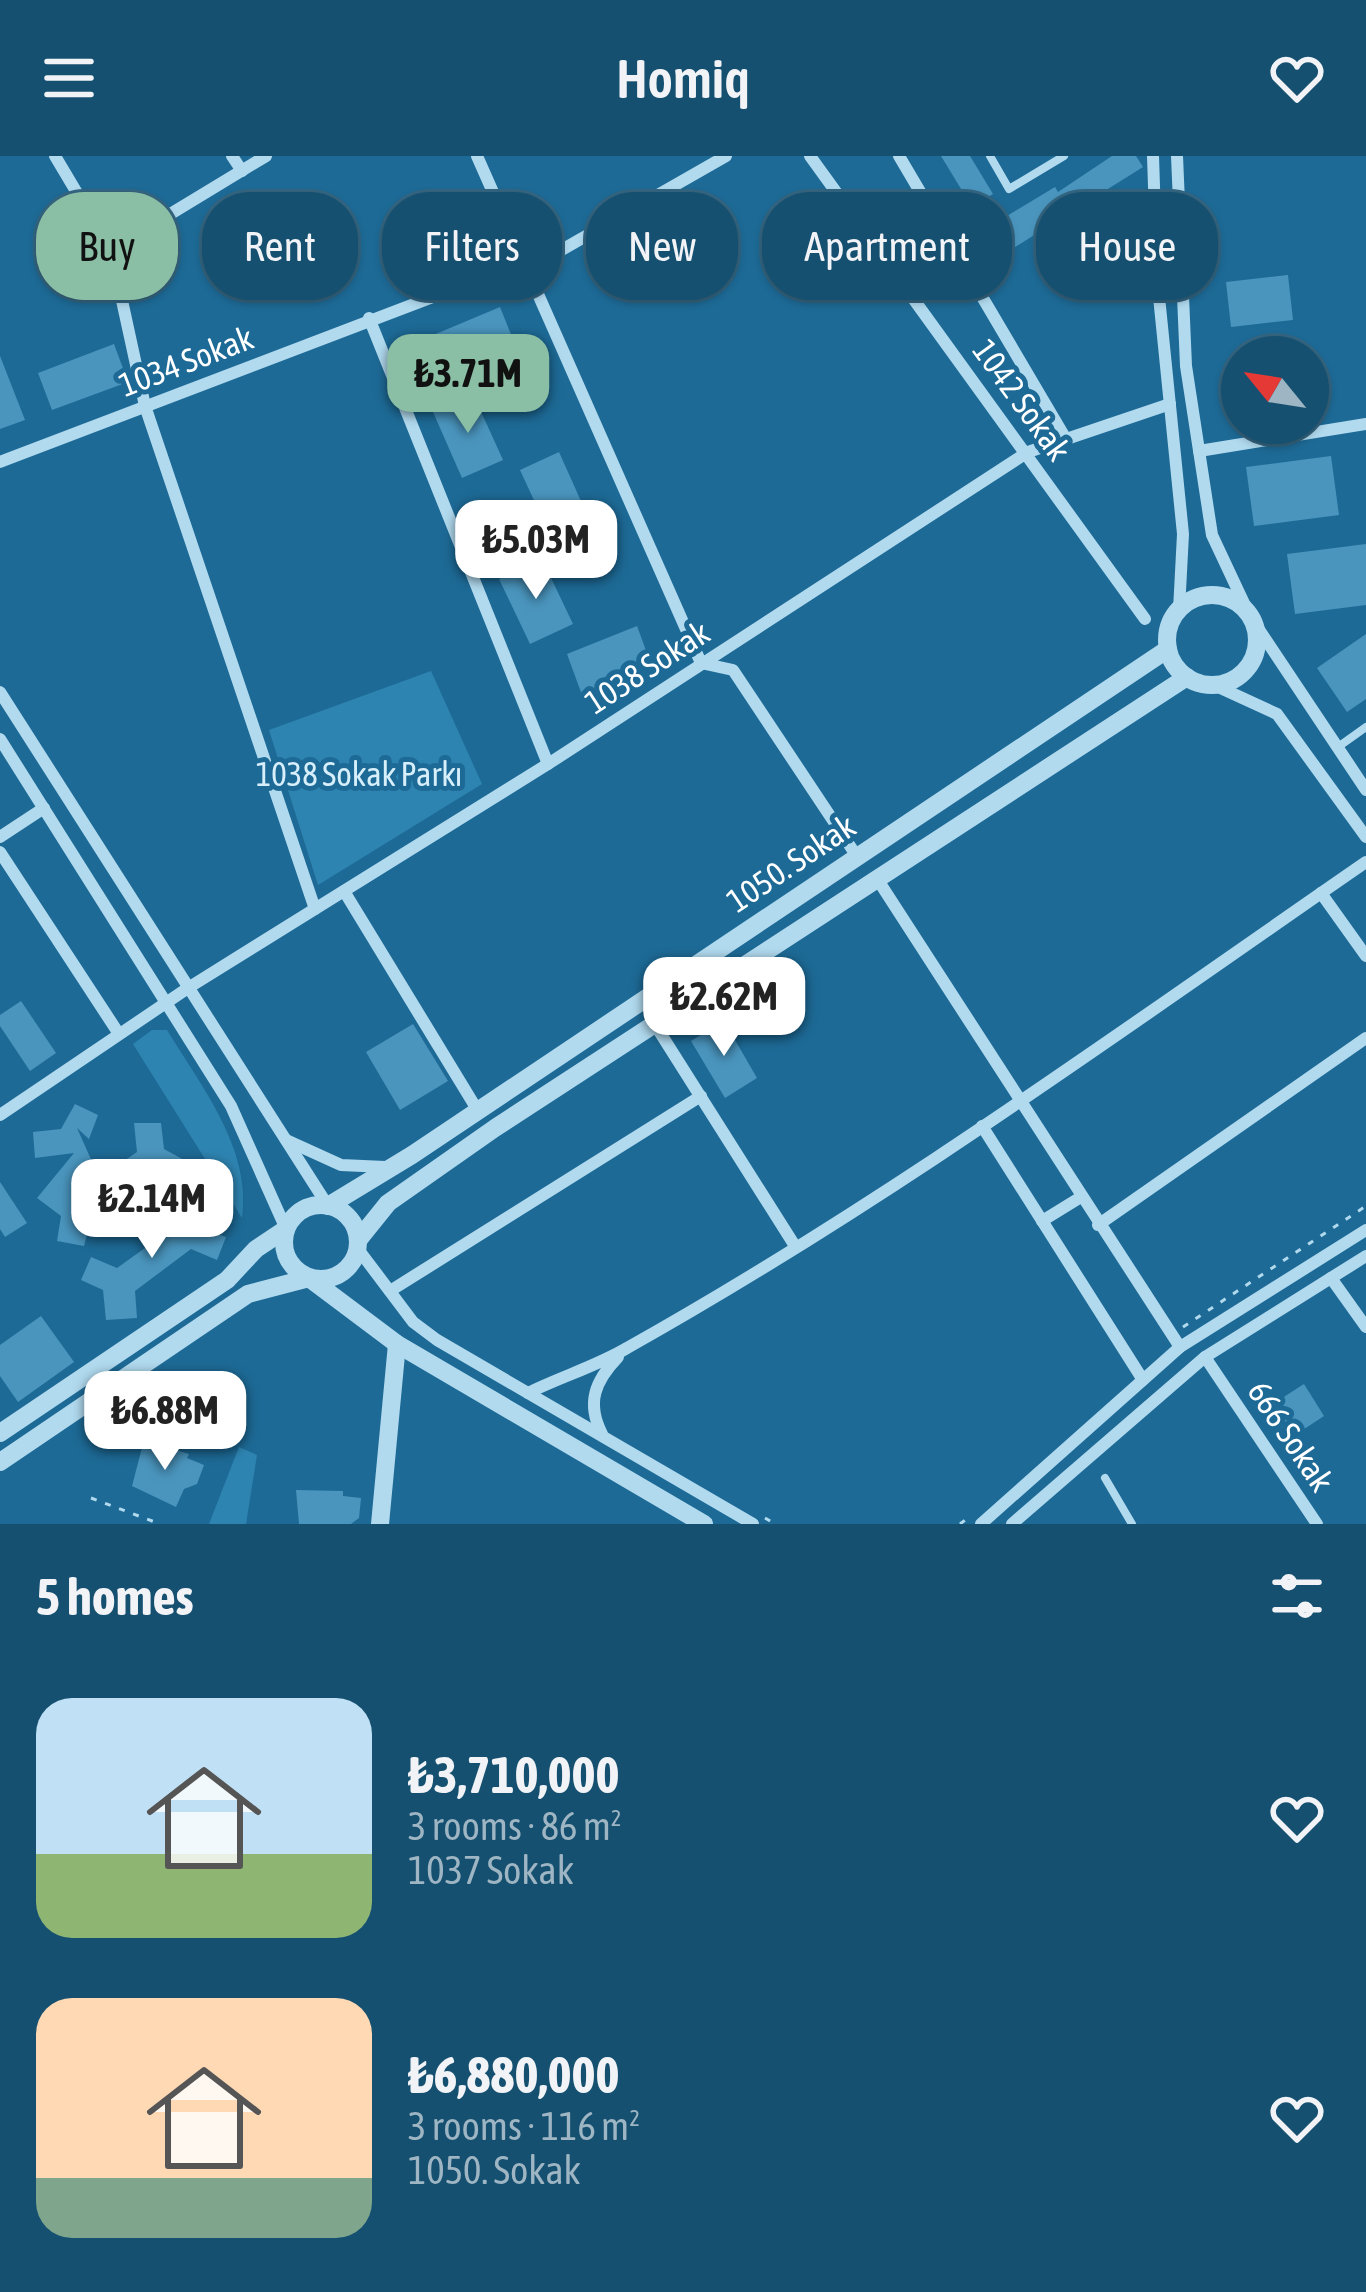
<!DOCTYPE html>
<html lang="en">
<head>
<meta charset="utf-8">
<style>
  body { margin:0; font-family:"Asap Condensed",sans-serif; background:#235a78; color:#f1f3f6; height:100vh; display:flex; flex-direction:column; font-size:45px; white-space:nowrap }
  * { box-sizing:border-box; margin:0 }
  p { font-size:39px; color:#9eb5c3 }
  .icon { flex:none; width:66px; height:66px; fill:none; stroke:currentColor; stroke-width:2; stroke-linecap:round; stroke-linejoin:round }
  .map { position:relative; height:1368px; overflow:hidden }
  .side { display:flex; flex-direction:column; background:#165070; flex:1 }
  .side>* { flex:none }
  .top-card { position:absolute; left:36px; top:36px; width:1296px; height:108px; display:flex; gap:24px }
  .needle { width:78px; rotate:300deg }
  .controls { position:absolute; left:1221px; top:180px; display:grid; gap:24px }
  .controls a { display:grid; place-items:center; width:108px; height:108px; border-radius:50%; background:#165070; box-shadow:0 3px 9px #0004,0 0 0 3px #356783; font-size:60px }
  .price { position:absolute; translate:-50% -102px; padding:0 27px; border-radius:24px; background:#fff; color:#222; font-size:39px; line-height:78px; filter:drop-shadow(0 3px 6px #0008) }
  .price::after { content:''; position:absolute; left:50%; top:72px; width:36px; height:27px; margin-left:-18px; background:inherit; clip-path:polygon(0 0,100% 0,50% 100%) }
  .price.on { background:#8abfa5; color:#111 }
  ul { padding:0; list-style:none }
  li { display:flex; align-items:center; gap:36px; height:300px; padding:0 36px }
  li span { display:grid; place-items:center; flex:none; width:336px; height:240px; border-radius:36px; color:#555 }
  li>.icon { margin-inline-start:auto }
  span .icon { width:144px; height:144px; fill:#fffc; stroke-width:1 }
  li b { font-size:51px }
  h2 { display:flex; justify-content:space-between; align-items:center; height:144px; padding:0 36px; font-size:51px }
  .chip { padding:0 42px; border-radius:48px; background:#165070; box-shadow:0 3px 9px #0004,0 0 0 3px #356783; font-size:42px; line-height:108px }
  .chip.on { background:#8abfa5; color:#111 }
  header { display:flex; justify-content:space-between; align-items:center; height:156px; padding:0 36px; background:#165070; font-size:54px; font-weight:600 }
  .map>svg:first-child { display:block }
  .green { fill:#2e84b1 }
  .building { fill:#4a95be }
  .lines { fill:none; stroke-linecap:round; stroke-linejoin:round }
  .path { stroke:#b1daef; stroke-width:3; stroke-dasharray:6 9; stroke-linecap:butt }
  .service { stroke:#b1daef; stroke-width:8 }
  .minor { stroke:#b1daef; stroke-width:12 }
  .tertiary { stroke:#b1daef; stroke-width:18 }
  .labels { text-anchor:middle; stroke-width:10; stroke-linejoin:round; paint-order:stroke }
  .street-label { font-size:33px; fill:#fff; stroke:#1d6a96 }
  .park-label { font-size:33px; fill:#d7effb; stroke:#1d6a96 }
</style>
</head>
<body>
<header><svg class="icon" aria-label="menu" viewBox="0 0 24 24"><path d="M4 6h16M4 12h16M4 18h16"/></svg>Homiq<svg class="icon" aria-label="heart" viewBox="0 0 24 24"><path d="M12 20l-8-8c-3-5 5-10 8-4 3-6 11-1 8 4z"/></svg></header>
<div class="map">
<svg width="1366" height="1368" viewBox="0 0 1366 1368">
  <rect width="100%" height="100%" fill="#1d6a96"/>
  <g class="green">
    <path d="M431 515 482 628 318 729 269 574Z"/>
    <path d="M152 874H167C201 930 252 993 242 1062L133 888Z"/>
    <path d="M239 1291 257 1299 246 1368H209Z"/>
  </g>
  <g class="building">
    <path d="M941 0H970L993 38 972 51Z"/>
    <path d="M1112 0H1136L1143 11 1009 95 992 69 1055 31 1058 36Z"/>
    <path d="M1288 119 1293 164 1231 171 1226 126Z"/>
    <path d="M500 151 516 191 447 220 431 180Z"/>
    <path d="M114 188 128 226 52 254 38 217Z"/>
    <path d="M0 200 25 264 0 273Z"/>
    <path d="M473 238 503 304 462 322 433 256Z"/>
    <path d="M559 296 589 363 551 381 520 314Z"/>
    <path d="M1331 300 1339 359 1254 370 1246 311Z"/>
    <path d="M1366 388V449L1295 458 1287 398Z"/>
    <path d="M542 403 573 468 530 488 499 423Z"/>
    <path d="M637 470 652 511 582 539 567 498Z"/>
    <path d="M1366 478V543L1347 556 1317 512Z"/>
    <path d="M21 845 56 897 30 915 0 870V859Z"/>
    <path d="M724 865 757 922 725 942 691 885Z"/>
    <path d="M413 868 448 925 400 954 366 896Z"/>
    <path d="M75 948 98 959 89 983 77 972 114 1055 90 1067 84 1090 57 1085 61 1060 37 1042 74 997 35 1002 33 976 61 973Z"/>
    <path d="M134 967H161L164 993 186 1005 176 1031 150 1019 132 1036 112 1013 137 996Z"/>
    <path d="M0 1026 27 1067 5 1081 0 1073Z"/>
    <path d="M172 1045H199L202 1072 226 1081 217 1104 191 1093 135 1135 137 1162 106 1164 103 1134 81 1124 91 1101 117 1112 173 1072Z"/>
    <path d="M41 1160 74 1206 18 1246 0 1220V1189Z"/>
    <path d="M1304 1228 1324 1260 1289 1283 1268 1251Z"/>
    <path d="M144 1284 189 1298 187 1302 204 1309 197 1328 184 1333 176 1351 132 1330Z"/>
    <path d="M296 1334 343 1335V1340L361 1342 359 1362 351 1368H299Z"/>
  </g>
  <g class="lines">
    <g class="path">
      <path d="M1183 1171 1366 1050"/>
      <path d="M91 1342 160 1368"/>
      <path d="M765 1362 775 1368"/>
      <path d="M960 1368 969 1361"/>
    </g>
    <g class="service">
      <path d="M990 0 1009 33 1064 0"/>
      <path d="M1338 591 1366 571"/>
      <path d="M1105 1322 1132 1368"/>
    </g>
    <g class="minor">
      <path d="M55 0 111 94 145 250 315 753"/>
      <path d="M232 0 242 15"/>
      <path d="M477 0 701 507"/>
      <path d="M810 0 1145 463"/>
      <path d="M899 0 1066 283"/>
      <path d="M1153 0 1157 121 1183 378 1179 454"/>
      <path d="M1177 0 1186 210 1212 379 1250 460 1366 634"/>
      <path d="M111 94 266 0"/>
      <path d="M530 112 726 0"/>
      <path d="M369 162 548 608"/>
      <path d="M1199 295 1366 268"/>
      <path d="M0 306 527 105"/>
      <path d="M701 507 733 514 856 699"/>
      <path d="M1214 529 1277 558 1366 681"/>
      <path d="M0 536 328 1050"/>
      <path d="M0 583 231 950 286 1073"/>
      <path d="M0 681 44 652"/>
      <path d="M0 696 119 878"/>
      <path d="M876 721 1180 1191"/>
      <path d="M344 735 478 955"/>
      <path d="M1321 737 1366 800"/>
      <path d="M654 867 795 1090"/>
      <path d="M0 959 188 832 548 608 1028 296 1170 248"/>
      <path d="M982 970 1143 1224"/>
      <path d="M286 984 341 1009 385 1011"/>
      <path d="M1042 1065 1081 1041"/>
      <path d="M1098 1069 1366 882"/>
      <path d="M358 1093 413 1166 437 1184 753 1368"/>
      <path d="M1331 1122 1366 1171"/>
      <path d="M390 1135 701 940"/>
      <path d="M1205 1201 1317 1368"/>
      <path d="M528 1237C560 1221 597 1210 627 1192 884 1048 1124 873 1366 706"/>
      <path d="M602 1278C586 1247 595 1225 618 1201"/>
      <path d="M981 1368 1180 1191 1366 1074"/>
      <path d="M1012 1368 1205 1201 1366 1100"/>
    </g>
    <g class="tertiary">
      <circle cx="1212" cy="484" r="45"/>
      <circle cx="321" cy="1086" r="37"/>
      <path d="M328 1050 412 999 1168 493"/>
      <path d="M359 1083 388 1047 495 972 1187 521"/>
      <path d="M0 1277 227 1124 256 1093 286 1073"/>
      <path d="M0 1306 248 1138 309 1122 397 1188 704 1368"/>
      <path d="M380 1368 397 1188"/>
    </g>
  </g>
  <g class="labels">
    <g class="street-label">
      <text transform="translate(186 205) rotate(-21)" y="12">1034 Sokak</text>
      <text transform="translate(1022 244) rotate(54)" y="12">1042 Sokak</text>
      <text transform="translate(647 511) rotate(-33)" y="12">1038 Sokak</text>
      <text transform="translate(791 707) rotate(-34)" y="12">1050. Sokak</text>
      <text transform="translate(1291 1280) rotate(56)" y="12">666 Sokak</text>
    </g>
    <g class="park-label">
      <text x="359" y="630">1038 Sokak Parkı</text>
    </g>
  </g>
</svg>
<div class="controls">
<a><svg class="needle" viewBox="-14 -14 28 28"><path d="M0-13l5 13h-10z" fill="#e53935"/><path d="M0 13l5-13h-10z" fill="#9eb5c3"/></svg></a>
</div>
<b class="price on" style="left:468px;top:280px">₺3.71M</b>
<b class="price" style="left:536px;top:446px">₺5.03M</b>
<b class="price" style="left:724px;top:903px">₺2.62M</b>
<b class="price" style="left:152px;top:1105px">₺2.14M</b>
<b class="price" style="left:165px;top:1317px">₺6.88M</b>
<div class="top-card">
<a class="chip on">Buy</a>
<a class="chip">Rent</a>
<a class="chip">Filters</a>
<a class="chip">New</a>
<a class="chip">Apartment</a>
<a class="chip">House</a>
</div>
</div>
<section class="side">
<h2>5 homes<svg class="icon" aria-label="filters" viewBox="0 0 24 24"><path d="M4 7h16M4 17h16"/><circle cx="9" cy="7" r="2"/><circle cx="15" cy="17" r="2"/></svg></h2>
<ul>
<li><span style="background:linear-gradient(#bfe0f5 65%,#8fb573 0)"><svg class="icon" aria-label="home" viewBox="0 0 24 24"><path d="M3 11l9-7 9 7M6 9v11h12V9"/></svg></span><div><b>₺3,710,000</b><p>3 rooms · 86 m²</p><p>1037 Sokak</p></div><svg class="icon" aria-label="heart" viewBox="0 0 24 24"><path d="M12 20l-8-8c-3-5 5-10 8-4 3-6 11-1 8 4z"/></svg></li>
<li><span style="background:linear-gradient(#ffd9b3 75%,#7fa58c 0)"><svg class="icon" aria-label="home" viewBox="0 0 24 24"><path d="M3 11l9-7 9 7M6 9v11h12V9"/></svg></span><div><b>₺6,880,000</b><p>3 rooms · 116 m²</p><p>1050. Sokak</p></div><svg class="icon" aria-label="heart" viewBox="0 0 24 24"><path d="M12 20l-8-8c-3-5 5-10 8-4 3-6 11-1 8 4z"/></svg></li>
</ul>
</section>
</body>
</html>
